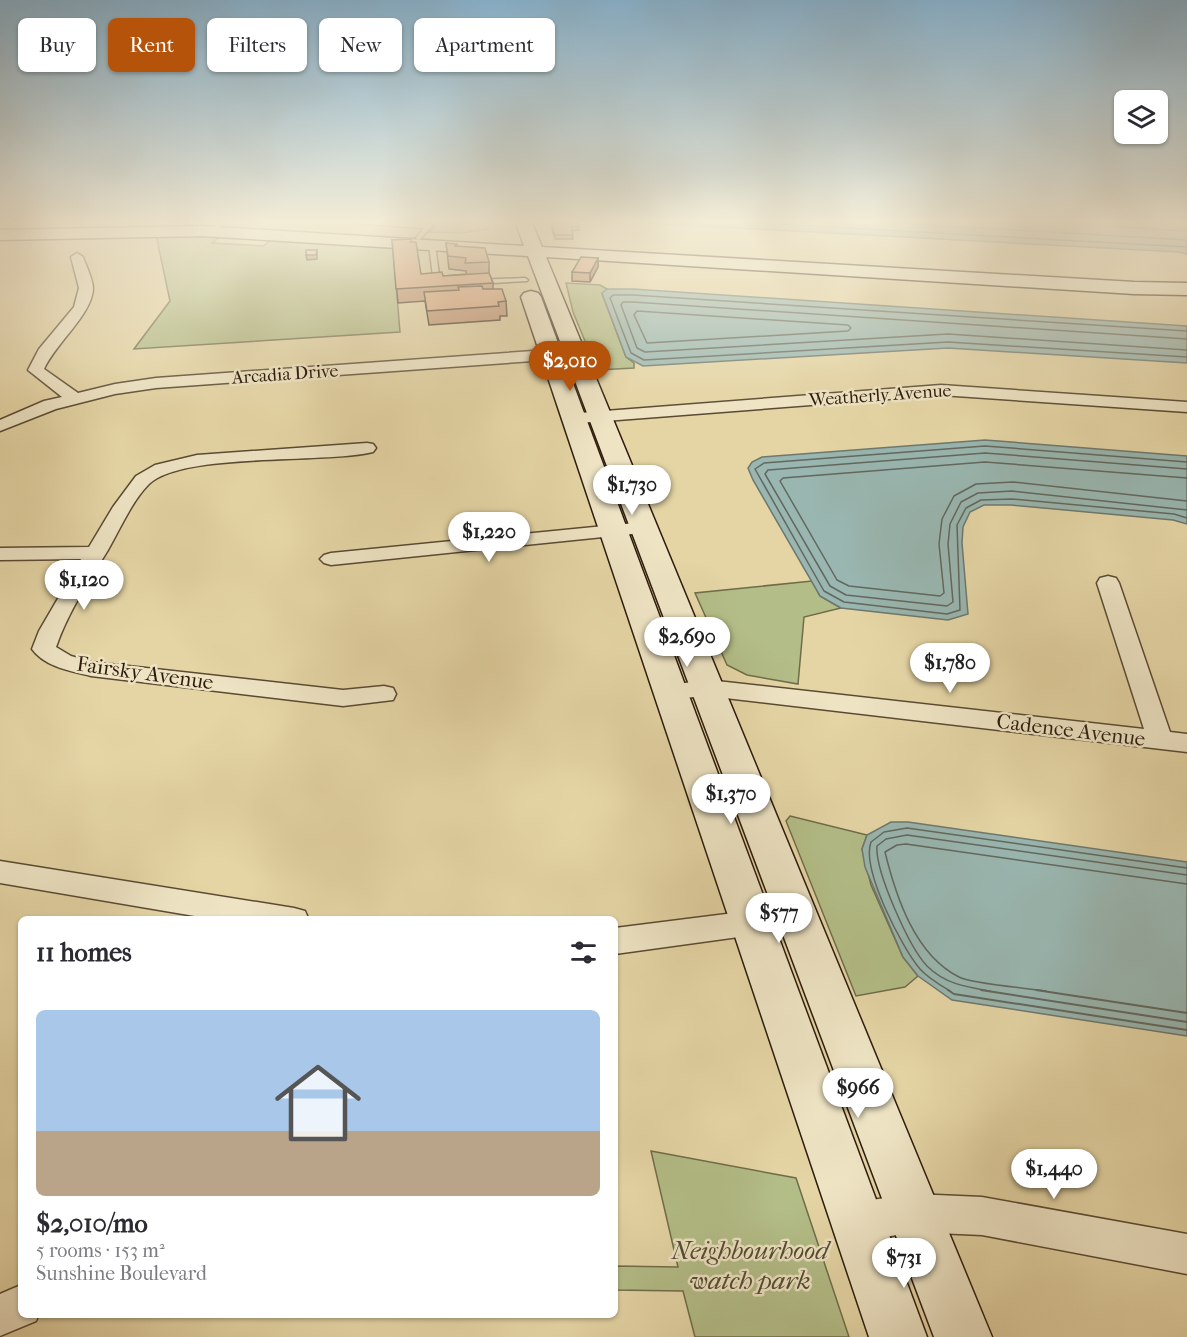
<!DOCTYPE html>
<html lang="en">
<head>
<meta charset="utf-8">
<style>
  body { margin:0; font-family:"IM FELL French Canon",serif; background:#f2f2f3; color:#2b2b33; height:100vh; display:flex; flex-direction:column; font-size:22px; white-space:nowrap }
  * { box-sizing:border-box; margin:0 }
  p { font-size:20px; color:#7c7c81 }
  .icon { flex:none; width:33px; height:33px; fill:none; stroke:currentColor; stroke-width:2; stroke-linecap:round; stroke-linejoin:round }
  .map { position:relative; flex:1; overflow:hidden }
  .side { position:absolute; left:18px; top:916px; width:600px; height:402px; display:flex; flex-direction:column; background:#fff; border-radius:9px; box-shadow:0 2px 4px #0004 }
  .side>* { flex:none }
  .hud { position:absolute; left:18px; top:18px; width:600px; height:54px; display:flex; gap:12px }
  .fabs { position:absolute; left:1114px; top:90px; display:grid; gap:12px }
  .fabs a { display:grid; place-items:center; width:54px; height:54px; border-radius:9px; background:#fff; box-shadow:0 2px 4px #0004; font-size:30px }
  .price { position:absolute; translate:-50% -51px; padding:0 14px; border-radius:21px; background:#fff; color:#222; font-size:20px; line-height:39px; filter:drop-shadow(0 2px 3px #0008) }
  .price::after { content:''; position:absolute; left:50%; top:36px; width:18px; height:14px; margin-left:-9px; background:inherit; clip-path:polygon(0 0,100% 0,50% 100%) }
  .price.current { background:#b45309; color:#fff }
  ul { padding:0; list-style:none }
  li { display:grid; align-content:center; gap:12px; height:318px; padding:0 18px }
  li+li { border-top:2px solid #e1e1e2 }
  li span { display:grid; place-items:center; height:186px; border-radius:9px; color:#555 }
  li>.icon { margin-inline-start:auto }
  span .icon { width:108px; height:108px; fill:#fffc; stroke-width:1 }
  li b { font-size:26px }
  h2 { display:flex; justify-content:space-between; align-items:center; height:72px; padding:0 18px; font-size:26px }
  .tag { padding:0 21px; border-radius:9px; background:#fff; box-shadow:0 2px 4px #0004; font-size:21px; line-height:54px }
  .tag.current { background:#b45309; color:#fff }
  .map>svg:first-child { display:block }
  .green { fill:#b3bd87; stroke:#706c4a; stroke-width:1.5 }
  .water { fill:#99b6b0; stroke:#6d786f; stroke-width:1.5 }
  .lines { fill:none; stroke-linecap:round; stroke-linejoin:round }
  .shore-far1 { stroke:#62685e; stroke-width:1.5 }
  .shore { stroke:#62685e; stroke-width:2 }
  .service-casing { stroke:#5a4a33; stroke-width:3 }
  .minor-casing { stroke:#5a4a33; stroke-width:3 }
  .secondary-casing { stroke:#2c1b0d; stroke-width:3 }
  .service { fill:#eee4c4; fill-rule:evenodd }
  .minor { fill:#eee4c4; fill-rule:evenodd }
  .secondary { fill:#eee4c4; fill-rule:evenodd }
  .wall { fill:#c28e6b; stroke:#2c1b0d; stroke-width:1.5 }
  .shaded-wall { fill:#9e7457; stroke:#2c1b0d; stroke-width:1.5 }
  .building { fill:#e1a57c; stroke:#2c1b0d; stroke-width:1.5 }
  .labels { text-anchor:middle; stroke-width:5; stroke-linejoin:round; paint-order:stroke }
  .far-street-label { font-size:18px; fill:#2c1b0d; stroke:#eee4c4 }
  .street-label { font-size:21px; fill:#2c1b0d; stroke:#eee4c4 }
  .near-park-label { font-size:26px; font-style:italic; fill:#544c32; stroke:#eee4c4 }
</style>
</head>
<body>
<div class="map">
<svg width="1187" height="1337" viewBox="0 0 1187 1337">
  <rect width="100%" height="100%" fill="#e5d5a5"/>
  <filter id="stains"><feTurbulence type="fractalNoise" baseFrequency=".00333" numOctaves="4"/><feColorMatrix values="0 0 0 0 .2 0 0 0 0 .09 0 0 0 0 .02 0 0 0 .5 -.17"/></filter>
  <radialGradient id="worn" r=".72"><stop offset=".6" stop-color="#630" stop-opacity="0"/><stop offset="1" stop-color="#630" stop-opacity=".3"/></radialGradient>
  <g class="green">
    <path d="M435 223H489L488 229 462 233 429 232 435 226Z"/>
    <path d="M156 235 221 236 212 243 263 246 271 240 393 248 400 332 134 349 170 301Z"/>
    <path d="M566 283 600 285 607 289 602 294 626 357 634 363V368L597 370 573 312Z"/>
    <path d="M812 581 820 596 841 608 804 617 798 684 747 675 727 665 695 593Z"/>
    <path d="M790 816 867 835 862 849 871 885 903 957 918 976 905 987 856 996 786 821Z"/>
    <path d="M651 1151 796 1178 849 1337H695L683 1291 615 1290V1266L678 1267Z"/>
  </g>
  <g class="water">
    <path d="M645 223H1187V254L1179 252Z"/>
    <path d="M607 289H633L1187 326V363L948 348 643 366 626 357 602 293Z"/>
    <path d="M985 440 1187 456V524L1173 520 1011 505H984L970 512 963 527 962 543 968 614 948 620 841 608 820 596 753 480 748 468 752 462 762 457Z"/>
    <path d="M891 822H908L1187 862V1036L952 1000 918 976 903 957 865 867 862 849 867 835Z"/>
  </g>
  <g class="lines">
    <g class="shore-far1">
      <path d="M756 223 1187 247"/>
      <path d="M893 223 1187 240"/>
      <path d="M1059 223 1187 231"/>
      <path d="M637 311 848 325 851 328 848 331 647 343 634 315Z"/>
      <path d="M1187 331 633 295H613L610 298 631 353 644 360 948 342 1187 357"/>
      <path d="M1187 339 633 302H623L621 305 637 348 645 352 948 334 1187 350"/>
      <path d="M1187 462 985 446 764 463 755 469 824 591 844 602 947 614 960 610 957 525 966 508 981 500 1012 499 1174 514 1187 518"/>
      <path d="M1187 469 985 453 768 470 765 474 830 586 846 595 947 606 953 602 948 544 950 524 961 502 978 493 1012 491 1187 510"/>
      <path d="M1187 478 985 462 783 478 780 481 837 580 849 586 940 596 944 593 939 544 942 519 954 496 976 484 1013 482 1187 501"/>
      <path d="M950 991C940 985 928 978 920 969 902 948 861 869 871 842L884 832 907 828 1187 868"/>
      <path d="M990 991C966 987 945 984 927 966 909 947 875 871 877 846L886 839 907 835 1187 875"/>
      <path d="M1046 991C1027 988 972 984 959 977 915 955 896 897 885 852L897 845 906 844 1187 884"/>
    </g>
    <g class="shore">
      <path d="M948 990 954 994 1187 1030"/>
      <path d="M981 990 1187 1022"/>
      <path d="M1036 990 1187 1013"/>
    </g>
    <g class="service-casing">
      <g id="service">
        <path d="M218 223H225L218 228 215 226Z"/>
        <path d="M353 223H431L432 226 419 240 416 238 424 228Z"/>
        <path d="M432 243 435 245 440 282 443 284 440 286 434 284 429 245Z"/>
        <path d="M525 278 528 280 527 281 476 284 473 282 476 280Z"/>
      </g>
    </g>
    <g class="minor-casing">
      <g id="minor">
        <path d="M77 253 83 257C86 266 93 279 93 289 92 314 56 343 44 369L78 393 115 384 156 378 576 348 584 353 576 358 156 388 115 394 56 409 0 431V420L44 401 62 397 28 370 39 349 74 307 79 288 71 257Z"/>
        <path d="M941 385 1187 402V412L941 395 579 423 573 422 570 418 573 414 579 413Z"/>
        <path d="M367 443 373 444 376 448 373 452C323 464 183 452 149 484 132 501 120 529 108 550 89 581 68 612 56 647L71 656 92 662 343 690 384 686 393 688 396 694 393 700 343 706 91 676C71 671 45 667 32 649L39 631 81 559 0 560V548L89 547 113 507 136 476 155 465 197 455Z"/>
        <path d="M645 522 652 524 655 528 652 532 331 565 324 563 320 559 324 555 331 553Z"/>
        <path d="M1108 576 1116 578 1119 583 1170 732 1187 734V752L708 696 670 699 661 696 658 691 661 686 708 680 1144 729 1097 583 1100 578Z"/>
        <path d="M0 861 294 908 305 911 309 920H218L0 883Z"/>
        <path d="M797 905 808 908 812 917 808 926 797 929 615 954V928Z"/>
        <path d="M914 1194 982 1197 1187 1234V1274L982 1235 914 1232 857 1242 843 1236 837 1222 843 1208 857 1202Z"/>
        <path d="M21 1285V1316H38L36 1321 0 1336V1294Z"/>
      </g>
    </g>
    <g class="secondary-casing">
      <g id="secondary">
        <path d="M516 223H532L542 247 1134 282 1187 283V295L1134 294 546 257 992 1337H934L528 256 201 236 0 240V230L201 226 524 246Z"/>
        <path d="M531 291 538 293 541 297 927 1337H869L521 297 524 293Z"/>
      </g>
    </g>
    <use href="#service" class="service"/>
    <use href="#minor" class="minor"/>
    <use href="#secondary" class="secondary"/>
  </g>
  <g class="wall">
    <path d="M551 223 579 226V230L572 231 573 239H555L551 226Z"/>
    <path d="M392 240 411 242 421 274 443 276 466 274V271L449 269 446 243 457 246 489 262V273L493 283V289L506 301 507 316H500V320L429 325 425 301 398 303Z"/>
    <path d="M598 258V267L590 282 572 281V272Z"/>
  </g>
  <g class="shaded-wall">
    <path d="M317 250V259L307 260 306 255Z"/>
    <path d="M598 258V267L590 282V273Z"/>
  </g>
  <g class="building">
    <path d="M551 223H578L579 226 571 227 573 235H555Z"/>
    <path d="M411 239V242H416L421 274 442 272 443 276 489 273 493 283 396 289 392 240Z"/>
    <path d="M446 243 457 244 455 246 485 248 489 262 465 263 466 258 448 256Z"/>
    <path d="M306 250H317L316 255H306Z"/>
    <path d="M581 257 598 258 590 273 572 272Z"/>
    <path d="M482 286 483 289H502L506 301 498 302 499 306 427 311 424 292 459 290 458 287Z"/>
  </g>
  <linearGradient id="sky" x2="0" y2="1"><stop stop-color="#88b5d2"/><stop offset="0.54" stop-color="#f3ecd6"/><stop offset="1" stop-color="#f3ecd6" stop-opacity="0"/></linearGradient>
  <rect width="1187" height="410" fill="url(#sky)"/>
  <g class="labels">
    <g class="far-street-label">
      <text transform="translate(285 374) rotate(-4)" y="6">Arcadia Drive</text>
      <text transform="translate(880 395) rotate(-4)" y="6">Weatherly Avenue</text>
    </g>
    <g class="street-label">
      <text transform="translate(145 673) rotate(8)" y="7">Fairsky Avenue</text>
      <text transform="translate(1071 730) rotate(7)" y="7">Cadence Avenue</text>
    </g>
    <g class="near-park-label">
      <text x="750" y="1259">Neighbourhood<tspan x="750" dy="30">watch park</tspan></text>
    </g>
  </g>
  <rect width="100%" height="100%" filter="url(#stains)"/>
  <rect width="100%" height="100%" fill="url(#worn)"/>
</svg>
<div class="fabs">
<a><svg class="icon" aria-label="layers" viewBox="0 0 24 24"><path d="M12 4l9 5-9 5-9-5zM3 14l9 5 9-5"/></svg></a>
</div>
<b class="price current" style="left:570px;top:392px">$2,010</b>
<b class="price" style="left:632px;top:516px">$1,730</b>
<b class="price" style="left:489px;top:563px">$1,220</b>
<b class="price" style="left:84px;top:611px">$1,120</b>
<b class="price" style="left:687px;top:668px">$2,690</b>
<b class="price" style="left:950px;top:694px">$1,780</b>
<b class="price" style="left:731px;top:825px">$1,370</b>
<b class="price" style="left:779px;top:944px">$577</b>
<b class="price" style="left:858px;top:1119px">$966</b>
<b class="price" style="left:1054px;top:1200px">$1,440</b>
<b class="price" style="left:904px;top:1289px">$731</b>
<div class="hud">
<a class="tag">Buy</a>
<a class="tag current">Rent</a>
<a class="tag">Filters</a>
<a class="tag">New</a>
<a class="tag">Apartment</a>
</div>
<section class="side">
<h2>11 homes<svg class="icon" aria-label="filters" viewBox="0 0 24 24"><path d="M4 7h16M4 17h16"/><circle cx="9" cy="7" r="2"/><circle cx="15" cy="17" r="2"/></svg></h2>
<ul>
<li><span style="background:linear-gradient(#a9c7e8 65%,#b9a48a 0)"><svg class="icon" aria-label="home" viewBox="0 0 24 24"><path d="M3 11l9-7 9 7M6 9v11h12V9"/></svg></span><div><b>$2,010/mo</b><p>5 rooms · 153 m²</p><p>Sunshine Boulevard</p></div></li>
</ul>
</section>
</div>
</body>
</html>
